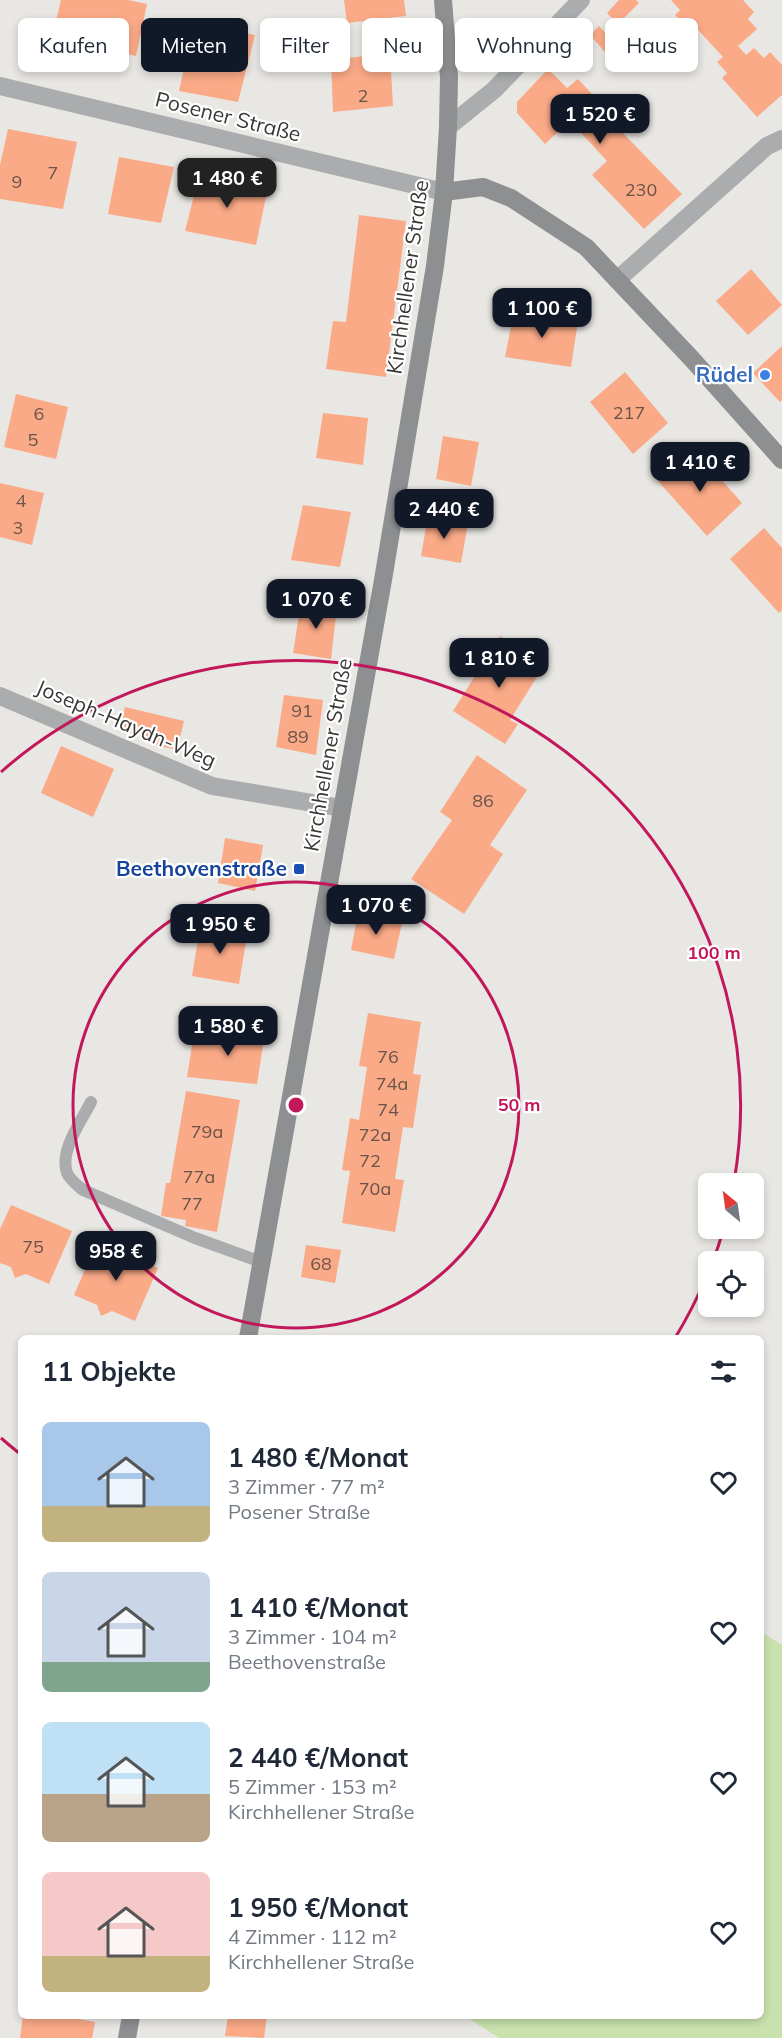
<!DOCTYPE html>
<html lang="de">
<head>
<meta charset="utf-8">
<style>
  body { margin:0; font-family:Mulish,sans-serif; background:#f2f2f3; color:#1f2937; height:100vh; display:flex; flex-direction:column; font-size:22px; white-space:nowrap }
  * { box-sizing:border-box; margin:0 }
  p { font-size:20px; color:#747a83 }
  .icon { flex:none; width:33px; height:33px; fill:none; stroke:currentColor; stroke-width:2; stroke-linecap:round; stroke-linejoin:round }
  .map { position:relative; flex:1; overflow:hidden }
  .sheet { position:absolute; left:18px; top:1335px; width:746px; height:684px; display:flex; flex-direction:column; background:#fff; border-radius:9px; box-shadow:0 3px 9px #0003 }
  .sheet>* { flex:none }
  .guide { position:absolute; left:18px; top:18px; width:747px; height:54px; display:flex; gap:12px }
  .needle { width:39px; rotate:331deg }
  .fabs { position:absolute; left:698px; top:1173px; display:grid; gap:12px }
  .fabs a { display:grid; place-items:center; width:66px; height:66px; border-radius:9px; background:#fff; box-shadow:0 3px 9px #0003; font-size:30px }
  .price { position:absolute; translate:-50% -51px; padding:0 14px; border-radius:12px; background:#111827; color:#fff; font-size:20px; line-height:39px; filter:drop-shadow(0 2px 3px #0008) }
  .price::after { content:''; position:absolute; left:50%; top:36px; width:18px; height:14px; margin-left:-9px; background:inherit; clip-path:polygon(0 0,100% 0,50% 100%) }
  .price.active { background:#222; color:#fff }
  ul { padding:0; list-style:none }
  li { display:flex; align-items:center; gap:18px; height:150px; padding:0 24px }
  li span { display:grid; place-items:center; flex:none; width:168px; height:120px; border-radius:9px; color:#555 }
  li>.icon { margin-inline-start:auto }
  span .icon { width:72px; height:72px; fill:#fffc; stroke-width:1 }
  li b { font-size:26px }
  h2 { display:flex; justify-content:space-between; align-items:center; height:72px; padding:0 24px; font-size:26px }
  .tag { padding:0 21px; border-radius:9px; background:#fff; box-shadow:0 3px 9px #0003; font-size:21px; line-height:54px }
  .tag.active { background:#111827; color:#fff }
  .map>svg:first-child { display:block }
  .green { fill:#c9e2ad }
  .building { fill:#fbaa87 }
  .lines { fill:none; stroke-linecap:round; stroke-linejoin:round }
  .lane { stroke:#abacad; stroke-width:12 }
  .street { stroke:#abacad; stroke-width:18 }
  .secondary { stroke:#8d8f91; stroke-width:18 }
  .ring { fill:none; stroke:#c2185b; stroke-width:3 }
  .shop-dot { fill:#3f7fe0; stroke:#fff; stroke-width:2 }
  .transit-dot { fill:#1a4fb4; stroke:#fff; stroke-width:2 }
  .labels { text-anchor:middle; stroke-width:4.5; stroke-linejoin:round; paint-order:stroke }
  .number-label { font-size:18px; fill:#6a544a }
  .street-label { font-size:21px; fill:#393836; stroke:#fff }
  .shop-label { font-size:21px; font-weight:bold; fill:#366cbe; stroke:#fff; text-anchor:end }
  .transit-label { font-size:21px; font-weight:bold; fill:#164399; stroke:#fff; text-anchor:end }
  .centre { fill:#c2185b; stroke:#fff; stroke-width:3 }
  .ring-label { font-size:18px; text-anchor:middle; font-weight:bold; fill:#c2185b; stroke:#fff; stroke-width:4.5; stroke-linejoin:round; paint-order:stroke }
</style>
</head>
<body>
<div class="map">
<svg width="782" height="2038" viewBox="0 0 782 2038">
  <rect width="100%" height="100%" fill="#e8e7e3"/>
  <path class="green" d="M761 1632 782 1645V2038H499L465 2016H760Z"/>
  <g class="building">
    <path d="M61 0H128L147 4 136 56 52 38Z"/>
    <path d="M344 0H404L406 16 347 23Z"/>
    <path d="M619 0H636L639 3 618 24 607 13Z"/>
    <path d="M671 0H743L754 12 748 19 757 29 738 46 746 55 754 48 764 58 770 52 782 65V95L757 117 722 78 727 73 717 62 723 57 690 21 684 25 675 15 680 10Z"/>
    <path d="M194 22 255 35 238 102 179 91Z"/>
    <path d="M599 26 621 50 611 59 590 35Z"/>
    <path d="M390 53 393 106 333 112 331 60Z"/>
    <path d="M548 69 567 88 578 79 623 128 621 131 682 194 644 229 592 175 607 161 570 121 545 144 517 113V102Z"/>
    <path d="M8 129 77 142 63 209 0 199V165Z"/>
    <path d="M119 157 174 167 161 223 108 214Z"/>
    <path d="M200 172 268 187 256 245 185 231Z"/>
    <path d="M359 215 406 221 386 377 326 369 333 321 346 322Z"/>
    <path d="M751 269 782 305 748 335 716 301Z"/>
    <path d="M514 311 578 321 571 367 505 357Z"/>
    <path d="M782 346V400L780 402 753 373Z"/>
    <path d="M625 372 668 423 633 454 590 402Z"/>
    <path d="M16 394 68 407 56 459 4 447Z"/>
    <path d="M323 413 368 418 363 465 316 458Z"/>
    <path d="M443 436 479 442 471 486 436 479Z"/>
    <path d="M695 450 742 503 707 536 658 481Z"/>
    <path d="M0 483 44 493 32 545 0 537Z"/>
    <path d="M303 505 351 512 340 567 291 560Z"/>
    <path d="M428 516 461 522 464 529 462 522 468 523 461 563 421 556Z"/>
    <path d="M764 528 782 548V610L779 613 730 559Z"/>
    <path d="M301 602 337 607 331 659 293 653Z"/>
    <path d="M500 636 545 664 510 720 518 724 505 744 453 711Z"/>
    <path d="M284 695 323 700 316 755 276 747Z"/>
    <path d="M125 707 184 721 177 750 147 743 149 737 119 730Z"/>
    <path d="M61 746 114 769 93 817 41 793Z"/>
    <path d="M477 755 527 790 490 845 503 854 464 914 411 879 452 820 440 812Z"/>
    <path d="M225 838 263 845 255 891 218 883Z"/>
    <path d="M358 914 402 923 394 959 351 950Z"/>
    <path d="M200 927 247 935 239 984 192 976Z"/>
    <path d="M368 1013 421 1022 413 1074 421 1075 413 1128 403 1127 395 1179 404 1180 395 1232 342 1223 350 1171 342 1170 350 1118 359 1120 367 1067 359 1066Z"/>
    <path d="M224 1028 265 1033 257 1084 187 1077 193 1039 222 1042Z"/>
    <path d="M186 1091 240 1100 217 1232 185 1226 186 1220 161 1216 166 1183H170Z"/>
    <path d="M11 1205 72 1231 49 1284 26 1274 15 1278 11 1267 0 1263V1229Z"/>
    <path d="M97 1242 158 1268 135 1321 112 1311 101 1316 97 1305 74 1295Z"/>
    <path d="M306 1245 341 1250 335 1283 301 1277Z"/>
    <path d="M23 2016H62L95 2022 92 2038H20Z"/>
    <path d="M228 2016H267L264 2038 225 2036Z"/>
  </g>
  <g class="lines">
    <path class="lane" d="M91 1102C82 1120 59 1151 67 1173 70 1180 77 1185 83 1190L195 1238 261 1262"/>
    <g class="street">
      <path d="M0 86 444 192"/>
      <path d="M448 127 494 90 581 0"/>
      <path d="M617 280 767 146 782 139"/>
      <path d="M0 696 212 786 342 808"/>
    </g>
    <g class="secondary">
      <path d="M444 192 483 187 511 198 586 247 691 358 782 460"/>
      <path d="M248 1338 383 580 435 266 444 192 448 127 449 77 443 0"/>
      <path d="M127 2038 131 2016"/>
    </g>
  </g>
  <g class="ring">
    <circle cx="296" cy="1105" r="223"/>
    <path d="M723 1231A445 445 0 0 1 713 1261M707 1275A445 445 0 0 1 675 1338M19 1453A445 445 0 0 1 1 1438M1 772A445 445 0 0 1 734 1182"/>
  </g>
  <circle class="shop-dot" cx="765" cy="375" r="6"/>
  <rect class="transit-dot" x="293" y="863" width="12" height="12" rx="3"/>
  <g class="labels">
    <g class="number-label">
      <text x="363" y="102">2</text>
      <text x="53" y="179">7</text>
      <text x="17" y="188">9</text>
      <text x="641" y="196">230</text>
      <text x="629" y="419">217</text>
      <text x="39" y="420">6</text>
      <text x="33" y="446">5</text>
      <text x="21" y="507">4</text>
      <text x="18" y="534">3</text>
      <text x="302" y="717">91</text>
      <text x="298" y="743">89</text>
      <text x="483" y="807">86</text>
      <text x="388" y="1063">76</text>
      <text x="392" y="1090">74a</text>
      <text x="388" y="1116">74</text>
      <text x="207" y="1138">79a</text>
      <text x="375" y="1141">72a</text>
      <text x="370" y="1167">72</text>
      <text x="199" y="1183">77a</text>
      <text x="375" y="1195">70a</text>
      <text x="192" y="1210">77</text>
      <text x="33" y="1253">75</text>
      <text x="321" y="1270">68</text>
    </g>
    <g class="street-label">
      <text transform="translate(228 117) rotate(14)" y="7">Posener Straße</text>
      <text transform="translate(408 277) rotate(-82)" y="7">Kirchhellener Straße</text>
      <text transform="translate(126 724) rotate(23)" y="7">Joseph-Haydn-Weg</text>
      <text transform="translate(328 755) rotate(-80)" y="7">Kirchhellener Straße</text>
    </g>
    <g class="shop-label">
      <text x="753" y="382">Rüdel</text>
    </g>
    <g class="transit-label">
      <text x="287" y="876">Beethovenstraße</text>
    </g>
  </g>
  <circle cx="296" cy="1105" r="9" class="centre"/>
  <g class="ring-label">
    <text x="714" y="959">100 m</text>
    <text x="519" y="1111">50 m</text>
  </g>
</svg>
<div class="fabs">
<a><svg class="needle" viewBox="-14 -14 28 28"><path d="M0-13l5 13h-10z" fill="#e53935"/><path d="M0 13l5-13h-10z" fill="#747a83"/></svg></a>
<a><svg class="icon" aria-label="locate" viewBox="0 0 24 24"><circle cx="12" cy="12" r="6"/><path d="M12 2v4M12 18v4M2 12h4M18 12h4"/></svg></a>
</div>
<b class="price" style="left:600px;top:145px">1 520 €</b>
<b class="price active" style="left:227px;top:209px">1 480 €</b>
<b class="price" style="left:542px;top:339px">1 100 €</b>
<b class="price" style="left:700px;top:493px">1 410 €</b>
<b class="price" style="left:444px;top:540px">2 440 €</b>
<b class="price" style="left:316px;top:630px">1 070 €</b>
<b class="price" style="left:499px;top:689px">1 810 €</b>
<b class="price" style="left:376px;top:936px">1 070 €</b>
<b class="price" style="left:220px;top:955px">1 950 €</b>
<b class="price" style="left:228px;top:1057px">1 580 €</b>
<b class="price" style="left:116px;top:1282px">958 €</b>
<div class="guide">
<a class="tag">Kaufen</a>
<a class="tag active">Mieten</a>
<a class="tag">Filter</a>
<a class="tag">Neu</a>
<a class="tag">Wohnung</a>
<a class="tag">Haus</a>
</div>
<section class="sheet">
<h2>11 Objekte<svg class="icon" aria-label="filters" viewBox="0 0 24 24"><path d="M4 7h16M4 17h16"/><circle cx="9" cy="7" r="2"/><circle cx="15" cy="17" r="2"/></svg></h2>
<ul>
<li><span style="background:linear-gradient(#a9c7e8 70%,#c2b280 0)"><svg class="icon" aria-label="home" viewBox="0 0 24 24"><path d="M3 11l9-7 9 7M6 9v11h12V9"/></svg></span><div><b>1 480 €/Monat</b><p>3 Zimmer · 77 m²</p><p>Posener Straße</p></div><svg class="icon" aria-label="heart" viewBox="0 0 24 24"><path d="M12 20l-8-8c-3-5 5-10 8-4 3-6 11-1 8 4z"/></svg></li>
<li><span style="background:linear-gradient(#c9d6e8 75%,#7fa58c 0)"><svg class="icon" aria-label="home" viewBox="0 0 24 24"><path d="M3 11l9-7 9 7M6 9v11h12V9"/></svg></span><div><b>1 410 €/Monat</b><p>3 Zimmer · 104 m²</p><p>Beethovenstraße</p></div><svg class="icon" aria-label="heart" viewBox="0 0 24 24"><path d="M12 20l-8-8c-3-5 5-10 8-4 3-6 11-1 8 4z"/></svg></li>
<li><span style="background:linear-gradient(#bfe0f5 60%,#b9a48a 0)"><svg class="icon" aria-label="home" viewBox="0 0 24 24"><path d="M3 11l9-7 9 7M6 9v11h12V9"/></svg></span><div><b>2 440 €/Monat</b><p>5 Zimmer · 153 m²</p><p>Kirchhellener Straße</p></div><svg class="icon" aria-label="heart" viewBox="0 0 24 24"><path d="M12 20l-8-8c-3-5 5-10 8-4 3-6 11-1 8 4z"/></svg></li>
<li><span style="background:linear-gradient(#f6c9c9 70%,#c2b280 0)"><svg class="icon" aria-label="home" viewBox="0 0 24 24"><path d="M3 11l9-7 9 7M6 9v11h12V9"/></svg></span><div><b>1 950 €/Monat</b><p>4 Zimmer · 112 m²</p><p>Kirchhellener Straße</p></div><svg class="icon" aria-label="heart" viewBox="0 0 24 24"><path d="M12 20l-8-8c-3-5 5-10 8-4 3-6 11-1 8 4z"/></svg></li>
</ul>
</section>
</div>
</body>
</html>
